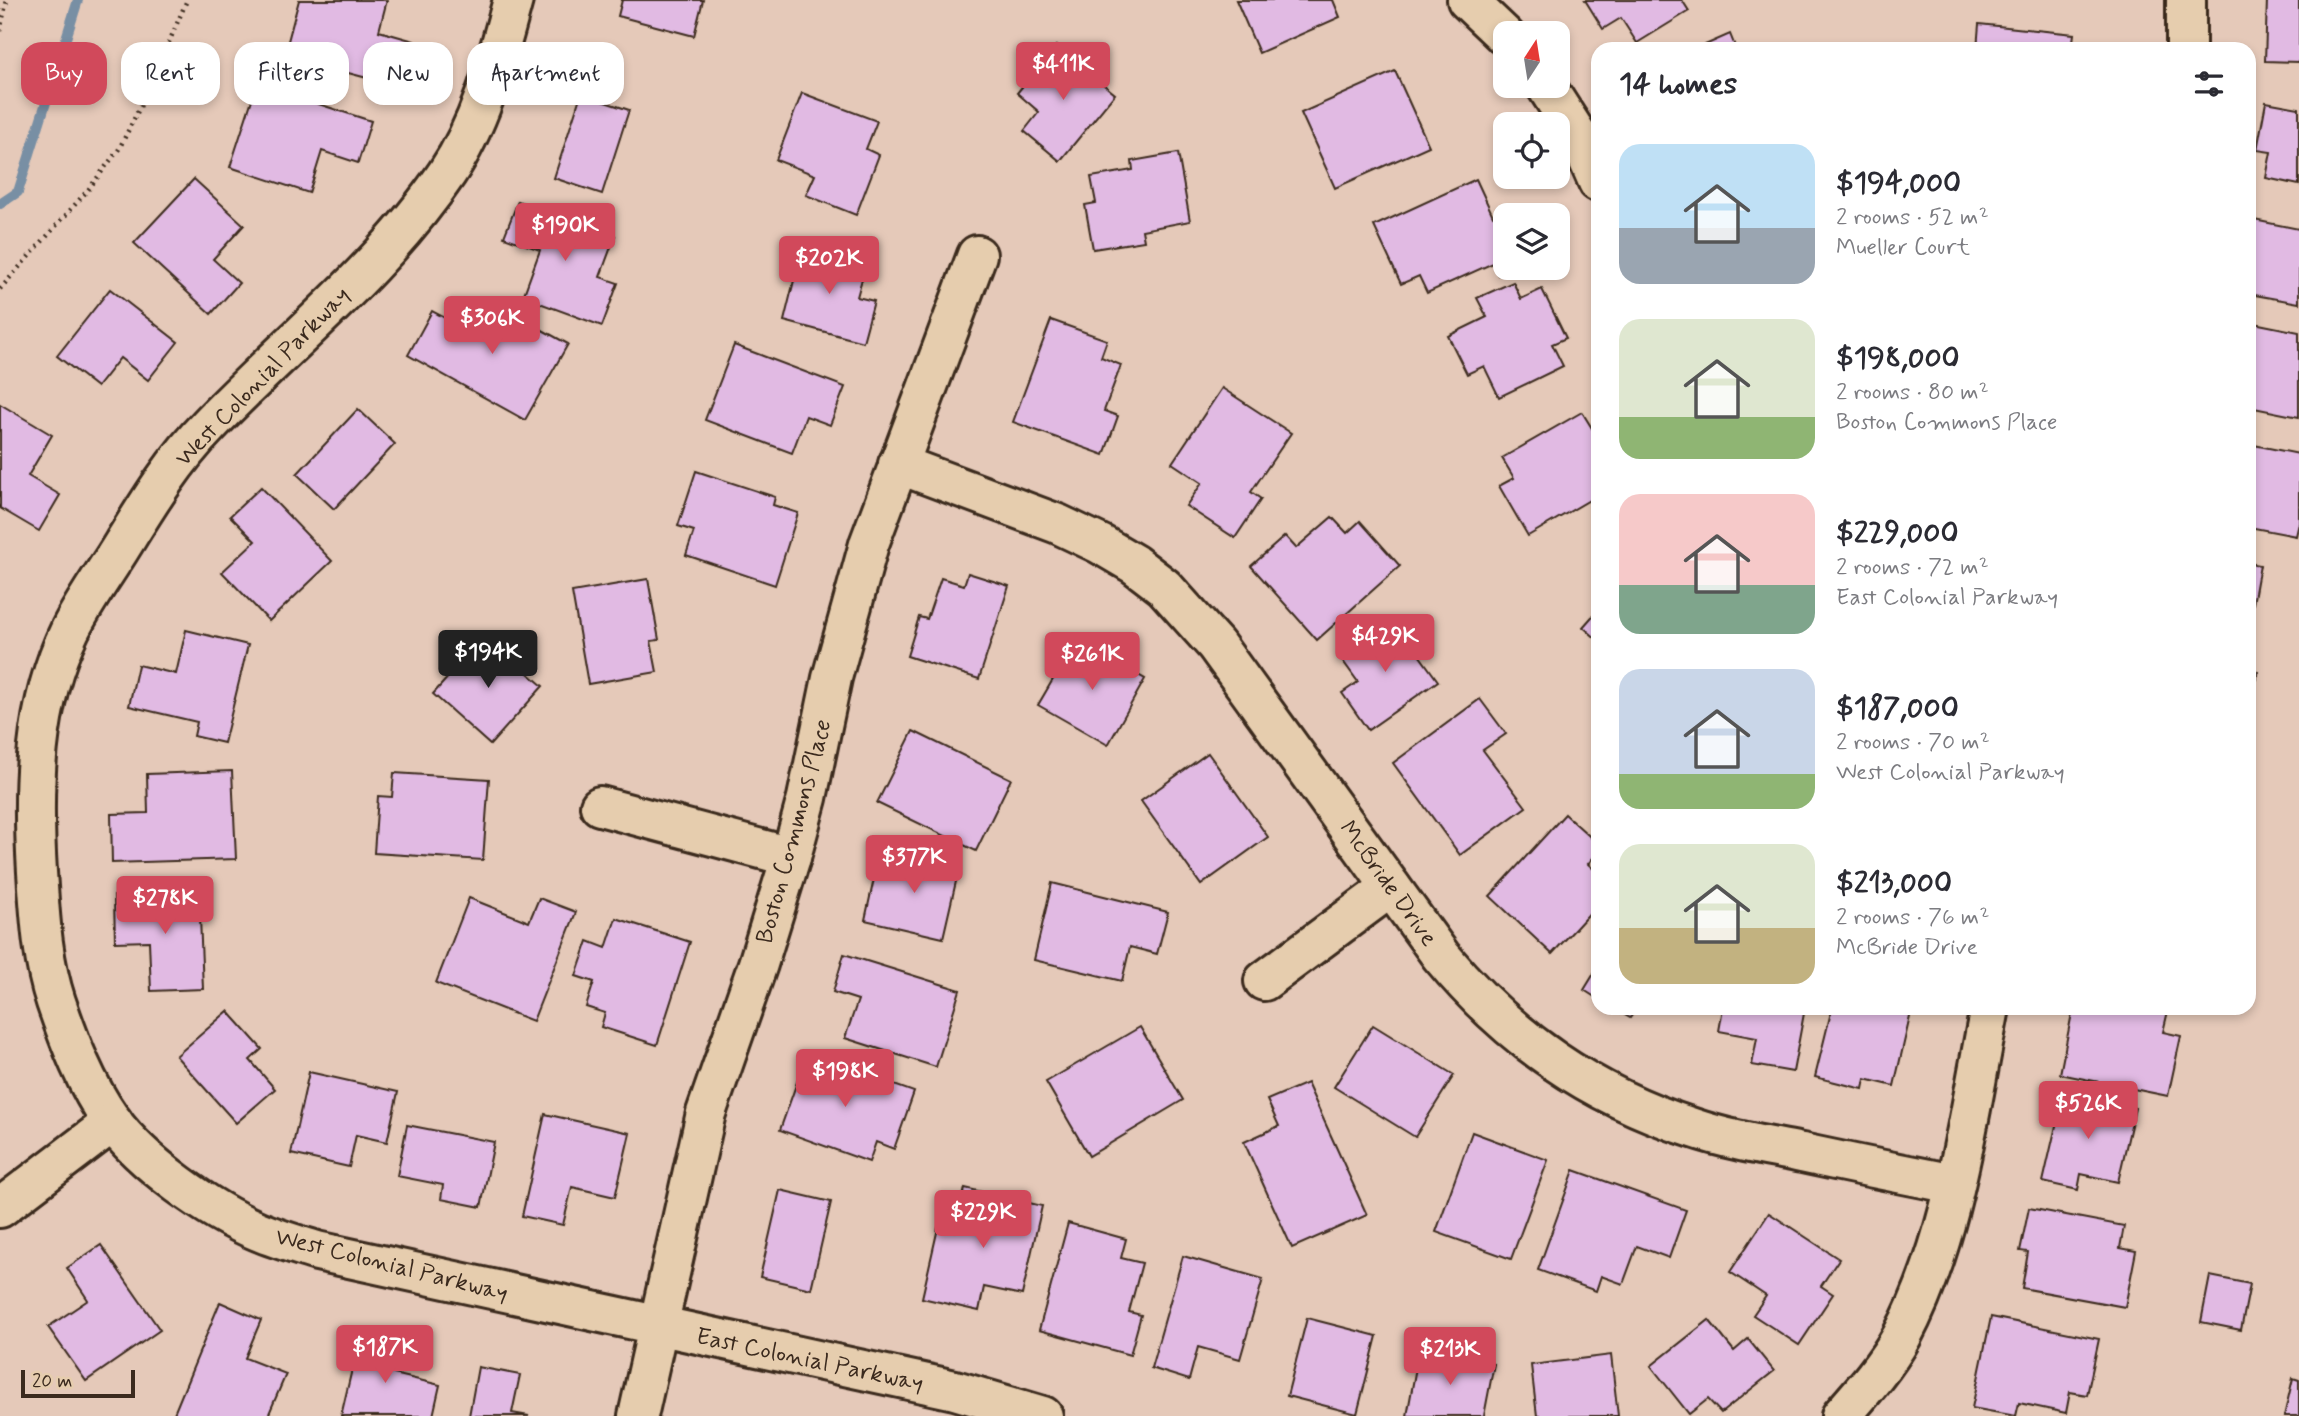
<!DOCTYPE html>
<html lang="en">
<head>
<meta charset="utf-8">
<style>
  body { margin:0; font-family:Mynerve,sans-serif; background:#f7f7f7; color:#2b2b33; height:100vh; display:flex; flex-direction:column; font-size:26px; white-space:nowrap }
  * { box-sizing:border-box; margin:0 }
  p { font-size:23px; color:#7c7c81 }
  .icon { flex:none; width:38px; height:38px; fill:none; stroke:currentColor; stroke-width:2; stroke-linecap:round; stroke-linejoin:round }
  .map { position:relative; flex:1; overflow:hidden }
  .panel { position:absolute; left:1591px; top:42px; width:665px; height:973px; display:flex; flex-direction:column; background:#fff; border-radius:21px; box-shadow:0 4px 10px #0003 }
  .panel>* { flex:none }
  .top-card { position:absolute; left:21px; top:42px; width:665px; height:63px; display:flex; gap:14px }
  .needle { width:46px; rotate:12deg }
  .buttons { position:absolute; left:1493px; top:21px; display:grid; gap:14px }
  .buttons a { display:grid; place-items:center; width:77px; height:77px; border-radius:14px; background:#fff; box-shadow:0 4px 10px #0003; font-size:35px }
  .scale { position:absolute; left:21px; bottom:18px; width:114px; box-sizing:border-box; padding-left:7px; border:4px solid #3b2a1e; border-top:0; font-size:19px; line-height:24px; white-space:nowrap; color:#3b2a1e; -webkit-text-stroke:5px #e6cdae; paint-order:stroke }
  .price { position:absolute; translate:-50% -60px; padding:0 16px; border-radius:7px; background:#d1495b; color:#fff; font-size:23px; line-height:46px; filter:drop-shadow(0 2px 4px #0008) }
  .price::after { content:''; position:absolute; left:50%; top:42px; width:21px; height:16px; margin-left:-10px; background:inherit; clip-path:polygon(0 0,100% 0,50% 100%) }
  .price.current { background:#222; color:#fff }
  ul { padding:0; list-style:none }
  li { display:flex; align-items:center; gap:21px; height:175px; padding:0 28px }
  li span { display:grid; place-items:center; flex:none; width:196px; height:140px; border-radius:21px; color:#555 }
  li>.icon { margin-inline-start:auto }
  span .icon { width:84px; height:84px; fill:#fffc; stroke-width:1 }
  li b { font-size:30px }
  h2 { display:flex; justify-content:space-between; align-items:center; height:84px; padding:0 28px; font-size:30px }
  .chip { padding:0 24px; border-radius:21px; background:#fff; box-shadow:0 4px 10px #0003; font-size:24px; line-height:63px }
  .chip.current { background:#d1495b; color:#fff }
  .map>svg:first-child { display:block }
  .lines { fill:none; stroke-linecap:round; stroke-linejoin:round }
  .stream { stroke:#788fa4; stroke-width:10 }
  .building { fill:#e1bae3; stroke:#3b2a1e; stroke-width:2 }
  .street-casing { stroke:#3b2a1e; stroke-width:44 }
  .path { stroke:#3b2a1e; stroke-width:4.5; stroke-dasharray:2 5; stroke-linecap:butt }
  .street { stroke:#e6cdae; stroke-width:38 }
  .labels { text-anchor:middle; stroke-width:6; stroke-linejoin:round; paint-order:stroke }
  .street-label { font-size:24px; fill:#3b2a1e; stroke:#e6cdae }
</style>
</head>
<body>
<div class="map">
<svg width="2299" height="1416" viewBox="0 0 2299 1416">
  <rect width="100%" height="100%" fill="#e5c9b9"/>
  <filter id="ink" filterUnits="userSpaceOnUse"><feTurbulence type="fractalNoise" baseFrequency=".0143" numOctaves="2"/><feDisplacementMap in="SourceGraphic" scale="14" xChannelSelector="R" yChannelSelector="G"/><feConvolveMatrix kernelMatrix="1 2 1 2 8 2 1 2 1" color-interpolation-filters="sRGB"/></filter>
  <g filter="url(#ink)">
    <g class="lines">
      <path class="stream" d="M0 204 18 192 78 0"/>
    </g>
    <g class="building">
      <path d="M299 0H387L379 31 414 41 401 87 284 56Z"/>
      <path d="M622 0H703L694 36 618 16Z"/>
      <path d="M1236 0H1333L1340 17 1259 53Z"/>
      <path d="M1585 0H1682L1689 11 1637 43 1621 18 1603 29Z"/>
      <path d="M2267 0H2299V62L2265 61Z"/>
      <path d="M1979 24 2074 34 2072 49H1977Z"/>
      <path d="M1730 34 1736 49H1696Z"/>
      <path d="M1056 46 1115 94 1060 161 1024 131 1039 112 1017 93Z"/>
      <path d="M1395 71 1429 146 1335 188 1301 113Z"/>
      <path d="M257 84 371 121 358 163 322 151 309 193 230 167Z"/>
      <path d="M802 93 877 121 866 149 879 155 856 215 806 195 815 175 776 160Z"/>
      <path d="M581 94 629 110 602 194 554 178Z"/>
      <path d="M2266 102 2299 108V185L2266 178 2271 152 2257 150Z"/>
      <path d="M1178 153 1190 221 1142 230 1144 241 1093 249 1085 205 1096 203 1091 177 1133 170 1132 161Z"/>
      <path d="M194 179 244 225 213 259 239 283 211 314 134 243Z"/>
      <path d="M1476 179 1493 216 1516 206 1520 215H1505V268H1514L1498 275 1493 263 1427 293 1419 276 1401 284 1374 226Z"/>
      <path d="M518 201 615 236 600 277 618 283 602 326 523 297 540 250 504 237Z"/>
      <path d="M2249 219 2299 229V303L2249 294Z"/>
      <path d="M802 248 866 264 857 297 874 301 863 342 784 321Z"/>
      <path d="M1513 282 1521 299 1542 289 1566 338 1552 344 1563 366 1499 397 1484 366 1467 374 1448 336 1487 317 1477 298Z"/>
      <path d="M110 289 178 342 148 380 120 358 97 387 57 356Z"/>
      <path d="M484 298 568 344 525 420 408 355 432 311 466 329Z"/>
      <path d="M1051 320 1107 340 1101 357 1121 365 1104 411 1118 416 1104 455 1013 422Z"/>
      <path d="M2249 322 2299 332V417L2249 407Z"/>
      <path d="M734 345 845 387 830 425 806 416 792 453 705 420Z"/>
      <path d="M1222 388 1291 433 1251 492 1261 499 1235 538 1186 506 1202 483 1172 463Z"/>
      <path d="M0 404 52 435 28 476 60 495 39 531 0 508Z"/>
      <path d="M358 409 395 444 334 509 297 474Z"/>
      <path d="M1582 412 1598 438V495L1528 536 1499 486 1514 478 1502 458Z"/>
      <path d="M2249 444 2299 454V523L2296 536 2249 527Z"/>
      <path d="M696 471 775 497 773 505 798 513 775 585 686 555 694 531 678 526Z"/>
      <path d="M261 487 332 561 269 621 222 572 255 541 230 516Z"/>
      <path d="M1332 517 1347 533 1360 521 1400 566 1317 640 1251 566 1285 536 1296 548Z"/>
      <path d="M2249 563 2260 565 2249 626Z"/>
      <path d="M968 573 1009 586 979 679 907 656 919 617 927 619 941 578 964 585Z"/>
      <path d="M648 579 659 640 651 641 657 672 588 684 572 592Z"/>
      <path d="M1598 610V640L1583 627Z"/>
      <path d="M1393 619 1438 681 1368 730 1342 693 1358 682 1340 657Z"/>
      <path d="M186 630 248 645 224 743 194 736 197 722 129 706 138 665 176 674Z"/>
      <path d="M485 636 543 686 490 745 433 694Z"/>
      <path d="M1076 640 1145 679 1108 745 1038 705Z"/>
      <path d="M2249 670 2258 672 2249 713Z"/>
      <path d="M1480 699 1506 734 1483 750 1526 807 1460 855 1393 763Z"/>
      <path d="M913 731 1011 779 976 851 877 803Z"/>
      <path d="M1208 753 1268 837 1201 885 1141 801Z"/>
      <path d="M232 771 236 859 112 863 111 814 148 813 147 774Z"/>
      <path d="M394 773 489 779 483 860 374 853 378 796 392 797Z"/>
      <path d="M1565 814 1598 844V852L1588 864 1598 873V904L1552 954 1490 896Z"/>
      <path d="M908 852 960 864 943 938 865 920 877 865 903 871Z"/>
      <path d="M1052 883 1168 912 1157 954 1130 947 1122 981 1034 960Z"/>
      <path d="M199 893 203 989 151 991 149 941 115 942 114 896Z"/>
      <path d="M469 898 529 922 539 898 576 912 533 1021 436 983Z"/>
      <path d="M616 918 690 942 657 1045 601 1027 605 1013 586 1007 594 982 576 976 588 941 606 948Z"/>
      <path d="M844 954 960 990 936 1067 845 1038 858 1000 833 992Z"/>
      <path d="M1598 967V999L1584 990Z"/>
      <path d="M1613 1008H1637L1630 1018Z"/>
      <path d="M1723 1008H1805L1793 1072 1752 1065 1757 1038 1719 1031Z"/>
      <path d="M1832 1008H1912L1894 1086 1865 1079 1863 1089 1815 1077Z"/>
      <path d="M2073 1008H2155L2168 1011 2163 1032 2181 1036 2168 1096 2060 1074Z"/>
      <path d="M228 1011 262 1049 250 1060 275 1089 236 1123 176 1056Z"/>
      <path d="M1373 1025 1454 1075 1415 1137 1334 1087Z"/>
      <path d="M1140 1027 1183 1100 1089 1156 1046 1082Z"/>
      <path d="M807 1054 914 1092 894 1149 876 1142 869 1162 780 1130Z"/>
      <path d="M309 1072 398 1092 387 1142 356 1135 349 1167 291 1154Z"/>
      <path d="M1307 1083 1367 1215 1292 1248 1244 1142 1279 1126 1267 1100Z"/>
      <path d="M2064 1091 2135 1108 2118 1182 2081 1174 2078 1190 2043 1182Z"/>
      <path d="M545 1114 630 1133 615 1197 572 1187 563 1225 522 1216Z"/>
      <path d="M407 1125 494 1142 481 1207 441 1199 443 1185 397 1176Z"/>
      <path d="M1472 1132 1548 1160 1511 1259 1436 1232Z"/>
      <path d="M1574 1170 1686 1210 1669 1258 1637 1246 1623 1284 1601 1276 1596 1291 1538 1270Z"/>
      <path d="M965 1188 1042 1206 1022 1295 984 1287 979 1311 922 1298 938 1228 955 1231Z"/>
      <path d="M780 1190 831 1202 811 1289 760 1277Z"/>
      <path d="M2029 1208 2124 1226 2120 1248 2136 1251 2125 1307 2022 1288 2028 1252 2020 1251Z"/>
      <path d="M1769 1213 1839 1259 1821 1286 1833 1294 1799 1345 1753 1315 1766 1296 1730 1272Z"/>
      <path d="M1068 1223 1126 1239 1121 1258 1142 1263 1129 1312 1141 1315 1130 1355 1039 1330Z"/>
      <path d="M101 1245 160 1330 86 1381 48 1327 88 1300 67 1268Z"/>
      <path d="M1183 1256 1263 1279 1240 1359 1198 1347 1189 1380 1151 1368Z"/>
      <path d="M2210 1276 2250 1284 2241 1330 2201 1322Z"/>
      <path d="M220 1302 261 1320 245 1358 286 1374 268 1416H173Z"/>
      <path d="M1991 1317 2099 1339 2087 1395 2070 1392 2066 1413 2019 1403 2016 1416 1972 1408Z"/>
      <path d="M1307 1318 1377 1336 1357 1414 1287 1396Z"/>
      <path d="M1709 1320 1734 1351 1748 1339 1774 1371 1721 1413 1708 1399 1689 1414 1651 1366Z"/>
      <path d="M360 1335 401 1344 394 1374 440 1385 433 1416H341Z"/>
      <path d="M1419 1351 1494 1364 1484 1416H1407Z"/>
      <path d="M1611 1355 1618 1416H1537L1531 1365Z"/>
      <path d="M478 1367 520 1375 512 1413 529 1416H469Z"/>
      <path d="M2293 1378 2299 1380V1416H2284Z"/>
    </g>
    <g class="lines">
      <g class="street-casing">
        <g id="street">
          <path d="M513 0C497 59 482 121 447 173 382 269 289 342 209 425 174 461 149 502 123 544 106 572 85 600 70 630 33 706 32 790 37 872 40 916 42 960 56 1002 70 1043 86 1085 111 1120 142 1163 210 1211 258 1231 277 1239 298 1245 317 1251L955 1390 1043 1416"/>
          <path d="M1467 0 1505 36"/>
          <path d="M2186 49V0"/>
          <path d="M1546 86 1578 136 1598 182"/>
          <path d="M898 464 1058 524 1100 544 1134 564 1164 587 1216 645 1441 956C1509 1038 1590 1095 1693 1128 1728 1140 1766 1146 1802 1153 1853 1164 1903 1174 1954 1184"/>
          <path d="M600 806 791 857"/>
          <path d="M1264 981 1391 887"/>
          <path d="M0 1208 113 1122"/>
          <path d="M638 1416 706 1113 758 964 791 857 807 798 832 678 869 544 977 255"/>
          <path d="M1841 1416C1863 1391 1886 1365 1902 1336 1953 1241 1969 1113 1990 1008"/>
        </g>
      </g>
      <g class="path">
        <path d="M0 31 7 0"/>
        <path d="M0 289 88 190 119 149 150 87 187 0"/>
      </g>
      <use href="#street" class="street"/>
    </g>
  </g>
  <g class="labels">
    <g class="street-label">
      <text transform="translate(262 376) rotate(-46)" y="8">West Colonial Parkway</text>
      <text transform="translate(793 831) rotate(-75)" y="8">Boston Commons Place</text>
      <text transform="translate(1389 883) rotate(54)" y="8">McBride Drive</text>
      <text transform="translate(392 1264) rotate(14)" y="8">West Colonial Parkway</text>
      <text transform="translate(810 1359) rotate(12)" y="8">East Colonial Parkway</text>
    </g>
  </g>
</svg>
<div class="buttons">
<a><svg class="needle" viewBox="-14 -14 28 28"><path d="M0-13l5 13h-10z" fill="#e53935"/><path d="M0 13l5-13h-10z" fill="#7c7c81"/></svg></a>
<a><svg class="icon" aria-label="locate" viewBox="0 0 24 24"><circle cx="12" cy="12" r="6"/><path d="M12 2v4M12 18v4M2 12h4M18 12h4"/></svg></a>
<a><svg class="icon" aria-label="layers" viewBox="0 0 24 24"><path d="M12 4l9 5-9 5-9-5zM3 14l9 5 9-5"/></svg></a>
</div>
<div class="scale">20 m</div>
<b class="price" style="left:1063px;top:102px">$411K</b>
<b class="price" style="left:565px;top:263px">$190K</b>
<b class="price" style="left:829px;top:296px">$202K</b>
<b class="price" style="left:492px;top:356px">$306K</b>
<b class="price" style="left:1385px;top:674px">$429K</b>
<b class="price current" style="left:488px;top:690px">$194K</b>
<b class="price" style="left:1092px;top:692px">$261K</b>
<b class="price" style="left:914px;top:895px">$377K</b>
<b class="price" style="left:165px;top:936px">$278K</b>
<b class="price" style="left:845px;top:1109px">$198K</b>
<b class="price" style="left:2088px;top:1141px">$526K</b>
<b class="price" style="left:983px;top:1250px">$229K</b>
<b class="price" style="left:385px;top:1385px">$187K</b>
<b class="price" style="left:1450px;top:1387px">$213K</b>
<div class="top-card">
<a class="chip current">Buy</a>
<a class="chip">Rent</a>
<a class="chip">Filters</a>
<a class="chip">New</a>
<a class="chip">Apartment</a>
</div>
<section class="panel">
<h2>14 homes<svg class="icon" aria-label="filters" viewBox="0 0 24 24"><path d="M4 7h16M4 17h16"/><circle cx="9" cy="7" r="2"/><circle cx="15" cy="17" r="2"/></svg></h2>
<ul>
<li><span style="background:linear-gradient(#bfe0f5 60%,#9aa5b1 0)"><svg class="icon" aria-label="home" viewBox="0 0 24 24"><path d="M3 11l9-7 9 7M6 9v11h12V9"/></svg></span><div><b>$194,000</b><p>2 rooms · 52 m²</p><p>Mueller Court</p></div></li>
<li><span style="background:linear-gradient(#dfe7d0 70%,#8fb573 0)"><svg class="icon" aria-label="home" viewBox="0 0 24 24"><path d="M3 11l9-7 9 7M6 9v11h12V9"/></svg></span><div><b>$198,000</b><p>2 rooms · 80 m²</p><p>Boston Commons Place</p></div></li>
<li><span style="background:linear-gradient(#f6c9c9 65%,#7fa58c 0)"><svg class="icon" aria-label="home" viewBox="0 0 24 24"><path d="M3 11l9-7 9 7M6 9v11h12V9"/></svg></span><div><b>$229,000</b><p>2 rooms · 72 m²</p><p>East Colonial Parkway</p></div></li>
<li><span style="background:linear-gradient(#c9d6e8 75%,#8fb573 0)"><svg class="icon" aria-label="home" viewBox="0 0 24 24"><path d="M3 11l9-7 9 7M6 9v11h12V9"/></svg></span><div><b>$187,000</b><p>2 rooms · 70 m²</p><p>West Colonial Parkway</p></div></li>
<li><span style="background:linear-gradient(#dfe7d0 60%,#c2b280 0)"><svg class="icon" aria-label="home" viewBox="0 0 24 24"><path d="M3 11l9-7 9 7M6 9v11h12V9"/></svg></span><div><b>$213,000</b><p>2 rooms · 76 m²</p><p>McBride Drive</p></div></li>
</ul>
</section>
</div>
</body>
</html>
